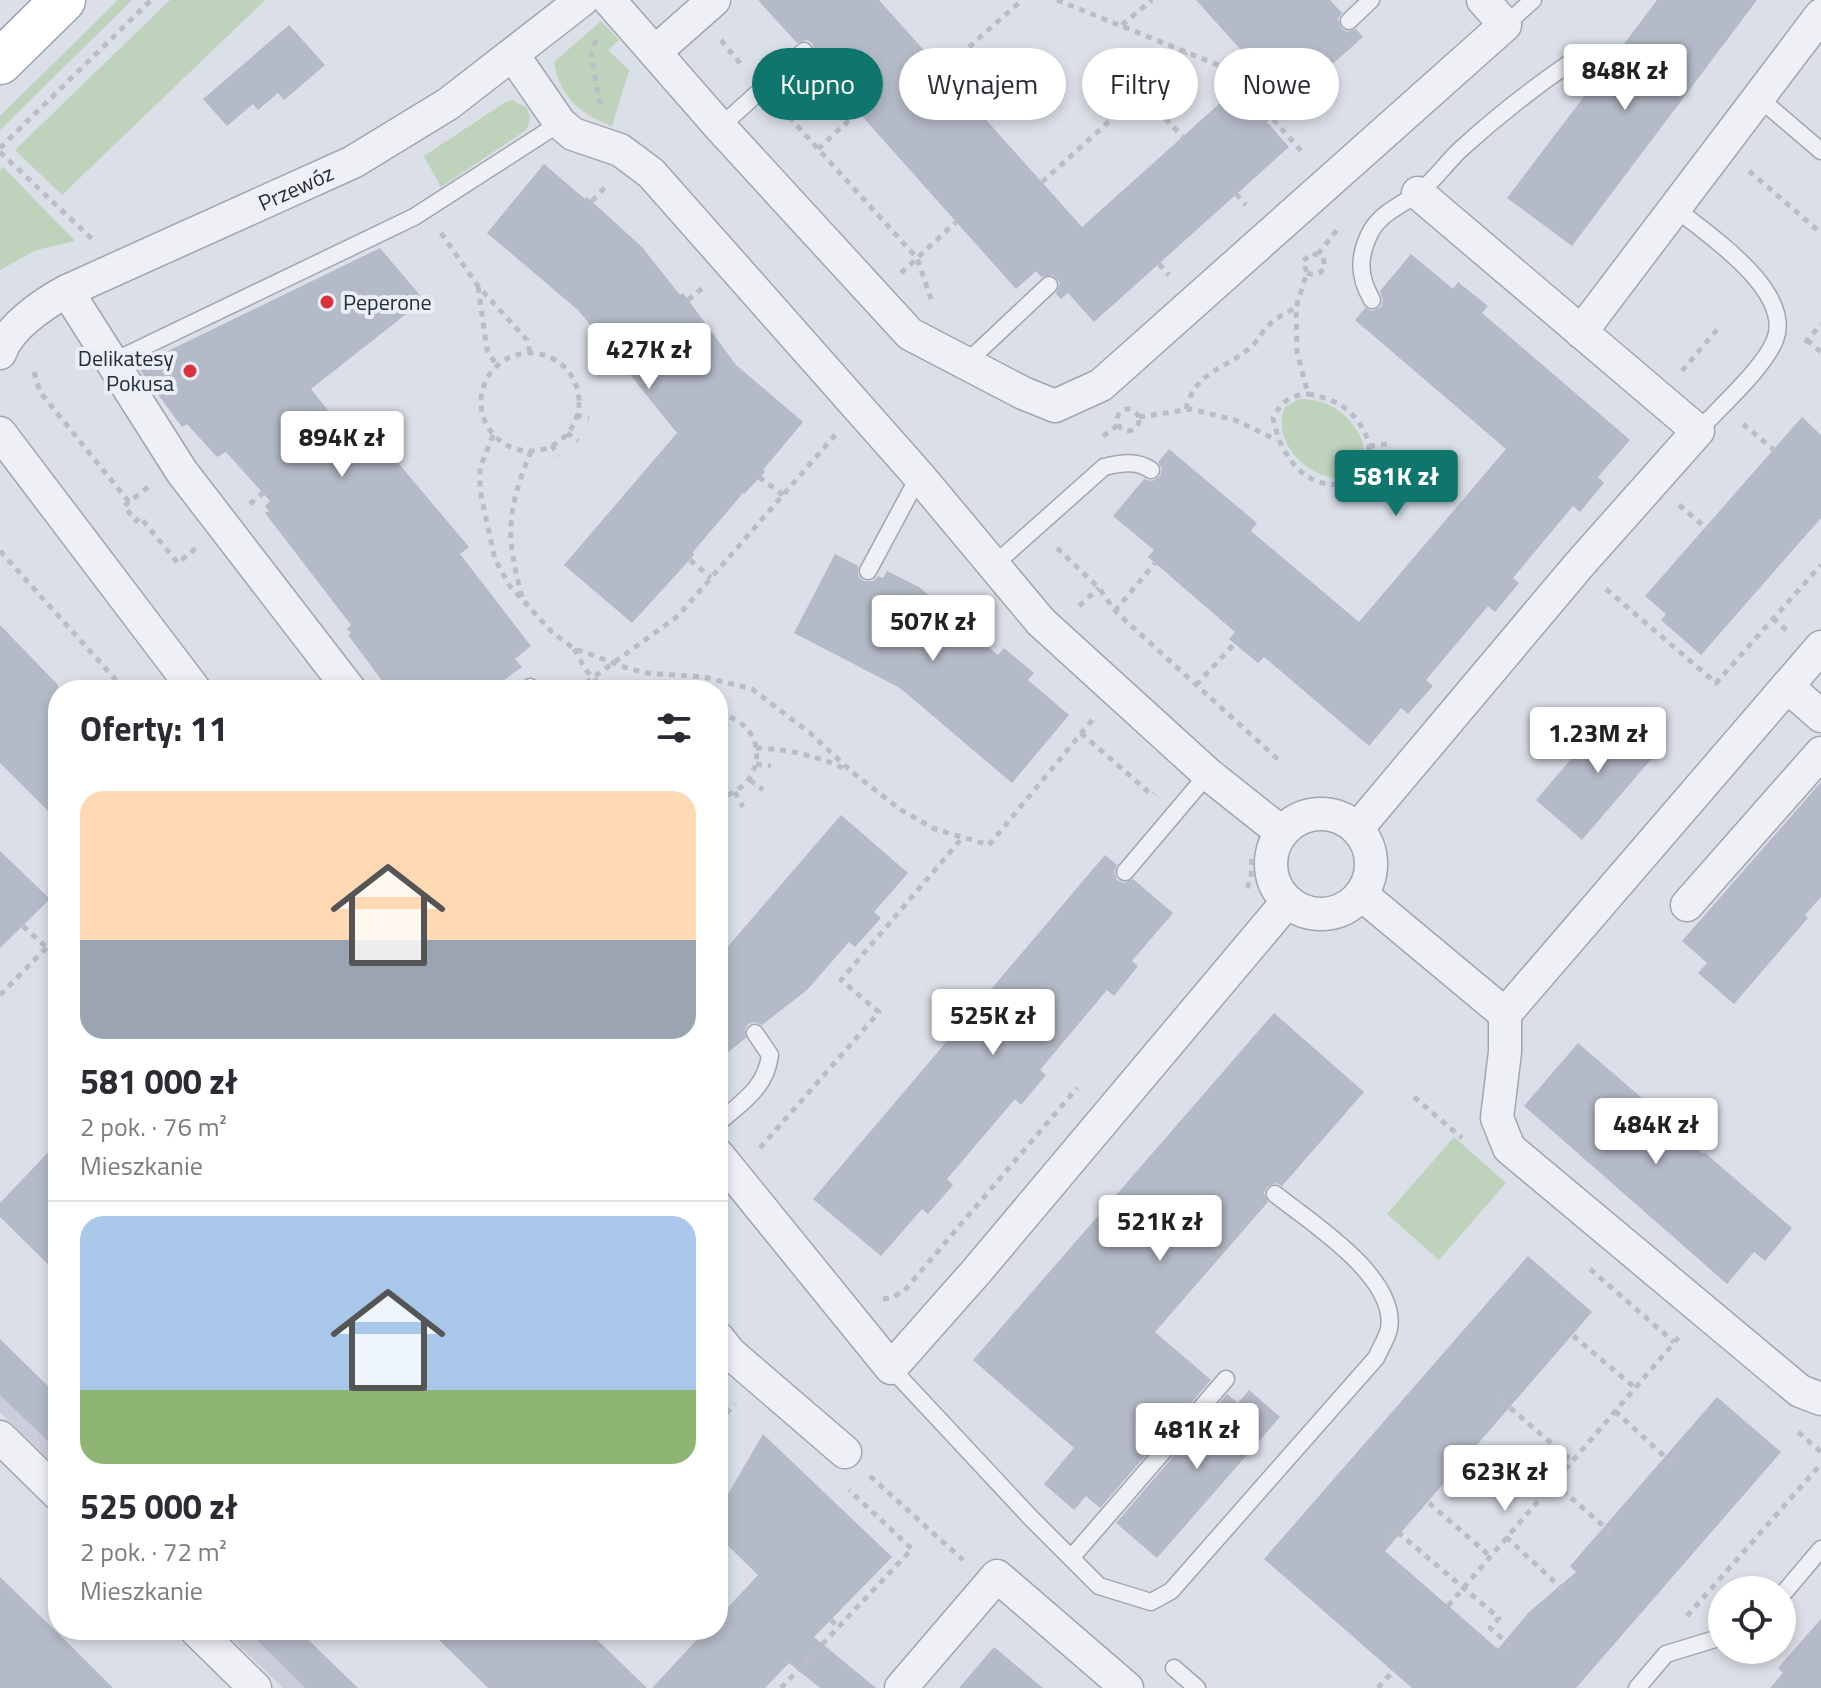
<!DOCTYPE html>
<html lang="pl">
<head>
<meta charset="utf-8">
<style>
  body { margin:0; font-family:"Titillium Web",sans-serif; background:#f7f7f7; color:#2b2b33; height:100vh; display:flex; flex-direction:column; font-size:30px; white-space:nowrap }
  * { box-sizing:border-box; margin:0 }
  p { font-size:26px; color:#7c7c81 }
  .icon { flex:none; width:44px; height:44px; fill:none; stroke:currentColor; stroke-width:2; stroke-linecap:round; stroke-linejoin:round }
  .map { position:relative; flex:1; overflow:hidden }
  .side { position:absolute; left:48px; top:680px; width:680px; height:960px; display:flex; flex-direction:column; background:#fff; border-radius:32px; box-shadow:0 4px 12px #0003 }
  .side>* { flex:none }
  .guide { position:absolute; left:752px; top:48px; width:760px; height:72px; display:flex; gap:16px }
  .controls { position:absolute; left:1708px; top:1576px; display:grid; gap:16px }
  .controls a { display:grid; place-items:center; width:88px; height:88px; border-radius:50%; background:#fff; box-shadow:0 4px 12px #0003; font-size:40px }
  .price { position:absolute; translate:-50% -68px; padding:0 18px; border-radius:8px; background:#fff; color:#222; font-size:26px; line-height:52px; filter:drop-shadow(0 2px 4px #0008) }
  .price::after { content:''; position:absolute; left:50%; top:48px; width:24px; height:18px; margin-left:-12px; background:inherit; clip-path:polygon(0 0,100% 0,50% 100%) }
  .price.active { background:#0f766e; color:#fff }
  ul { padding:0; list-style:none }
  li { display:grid; align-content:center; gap:16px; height:424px; padding:0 32px }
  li+li { border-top:2px solid #e1e1e2 }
  li span { display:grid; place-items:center; height:248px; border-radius:24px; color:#555 }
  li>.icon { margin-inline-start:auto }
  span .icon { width:144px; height:144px; fill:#fffc; stroke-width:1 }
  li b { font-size:34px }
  h2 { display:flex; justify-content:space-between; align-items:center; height:96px; padding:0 32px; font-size:34px }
  .chip { padding:0 28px; border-radius:36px; background:#fff; box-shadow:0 4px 12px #0003; font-size:28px; line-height:72px }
  .chip.active { background:#0f766e; color:#fff }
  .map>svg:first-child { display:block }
  .built { fill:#c9ceda }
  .green { fill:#bfd2bb }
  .building { fill:#b5bac8 }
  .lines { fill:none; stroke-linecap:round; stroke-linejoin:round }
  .lane-casing { stroke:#a0a6b1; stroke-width:19 }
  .street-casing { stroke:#a0a6b1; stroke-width:35 }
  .primary-casing { stroke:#99a2b4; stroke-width:47 }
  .path { stroke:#b9bdc6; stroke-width:5; stroke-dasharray:6 6; stroke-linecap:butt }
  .lane { stroke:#eef0f5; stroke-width:16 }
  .street { stroke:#eef0f5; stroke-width:32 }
  .primary { stroke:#fff; stroke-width:44 }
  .poi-dot { fill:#dd303d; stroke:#eaeef5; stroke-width:3 }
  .labels { text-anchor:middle; stroke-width:8; stroke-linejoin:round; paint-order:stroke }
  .street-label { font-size:22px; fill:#242c3f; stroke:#eaeef5 }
  .poi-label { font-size:22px; fill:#242c3f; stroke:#eaeef5; text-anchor:start }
</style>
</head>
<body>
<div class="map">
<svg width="1821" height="1688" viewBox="0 0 1821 1688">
  <rect width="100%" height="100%" fill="#dbdfe7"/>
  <g class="built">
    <path d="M0 1340 58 1397V1469L0 1412Z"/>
    <path d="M223 1630H298L357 1688H283Z"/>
  </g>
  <g class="green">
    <path d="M118 0H132L0 130V116Z"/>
    <path d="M170 0H265L62 195 15 150Z"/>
    <path d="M601 21 619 40 608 50 629 70 612 126C581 115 559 96 554 62Z"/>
    <path d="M512 100 526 107C531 117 531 122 525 131L441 187 424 156 504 103Z"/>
    <path d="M3 167 75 241 36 250 0 270V170Z"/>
    <path d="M1299 399C1322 399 1339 407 1353 425 1361 435 1366 447 1364 460 1353 506 1264 459 1285 407Z"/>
    <path d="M1454 1137 1506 1183 1439 1260 1387 1214Z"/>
  </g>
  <g class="building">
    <path d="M758 0H879L1082 227 1258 69 1196 0H1330L1342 13 1338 19 1341 28 1347 32 1356 29 1363 37 1267 122 1289 147 1094 322 1068 293 1061 299 1056 294 1060 283 1053 275 1041 277 1036 271 1016 289 811 59 815 54 813 44 807 40 797 43Z"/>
    <path d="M1657 0H1757L1572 246 1507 198 1595 82 1602 84 1611 80 1613 73 1609 64Z"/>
    <path d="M289 25 325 65 284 100 278 93 258 110 253 104 227 126 203 99Z"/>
    <path d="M544 164 585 199 587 197 642 247 680 295 683 293 736 365 803 422 763 470 765 472 744 494 743 493 693 552 694 555 632 623 564 565 677 433 578 310 487 233Z"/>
    <path d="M380 248 424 300 311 389 356 446 373 433 469 547 460 554 531 646 515 659 522 667 490 690H389L348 635 351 633 347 629 351 625 265 513 269 511 265 506 270 501 226 452 217 457 187 424 182 427 137 366Z"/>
    <path d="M1411 254 1453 289 1458 282 1488 306 1482 313 1630 440 1598 477 1604 483 1580 512 1573 506 1513 578 1519 583 1495 612 1488 606 1426 680 1433 686 1408 714 1401 708 1369 746 1264 657 1258 663 1229 639 1235 632 1148 557 1154 550 1113 516 1144 479 1152 481 1160 476 1162 469 1158 462 1169 449 1257 523 1251 531 1359 622 1506 449 1355 320 1365 308 1372 311 1381 307 1383 300 1380 291Z"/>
    <path d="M1802 417 1821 435V518L1701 655 1661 620 1666 614 1645 596Z"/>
    <path d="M835 554 858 566V576L864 581H873L878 576 883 578 887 571 919 587 998 655 1004 648 1034 673 1028 680 1069 715 1012 783 900 688 794 633Z"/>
    <path d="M0 625 58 685V821L0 763Z"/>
    <path d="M1613 710 1659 750 1582 840 1536 800Z"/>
    <path d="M1821 782V897L1805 915 1808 918 1734 1004 1698 973 1707 963 1682 941Z"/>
    <path d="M841 815 908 873 874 912 881 918 855 947 849 942 807 990 762 1025 755 1022 748 1024 745 1029 746 1038 718 1060V958Z"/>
    <path d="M0 851 50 899 0 948Z"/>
    <path d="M1105 855 1117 865 1114 871 1117 880 1124 883 1133 879 1173 913 1132 961 1138 966 1114 996 1107 990 1040 1070 1046 1075 1021 1105 1015 1099 947 1179 953 1185 928 1214 922 1209 881 1256 813 1199Z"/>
    <path d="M1274 1013 1364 1092 1282 1186 1276 1183 1267 1187 1264 1193 1268 1202 1155 1332 1211 1380 1100 1508 1086 1496 1074 1510 1044 1484 1074 1448 973 1360Z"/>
    <path d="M1578 1043 1650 1105 1648 1108 1703 1154 1704 1152 1792 1228 1765 1261 1754 1252 1727 1284 1524 1106Z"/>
    <path d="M58 1142V1274L0 1217V1203Z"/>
    <path d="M1528 1256 1592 1312 1385 1551 1498 1649 1529 1612 1576 1572 1570 1566 1717 1397 1781 1452 1576 1688H1412L1264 1559Z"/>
    <path d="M0 1339 58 1396V1451L0 1395Z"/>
    <path d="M1249 1390 1280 1417 1157 1558 1116 1523 1227 1394 1238 1403Z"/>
    <path d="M763 1434 892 1557 814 1637 876 1688H820L789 1663 765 1688H652L706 1630H718V1618L758 1575 718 1536V1511Z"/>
    <path d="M0 1577 70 1645 113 1688H0Z"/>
    <path d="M1821 1619V1688H1770L1783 1673 1778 1668Z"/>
    <path d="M247 1630H298L358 1688H305Z"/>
    <path d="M429 1630H587L647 1688H488Z"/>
    <path d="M994 1647 1043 1688H959Z"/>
  </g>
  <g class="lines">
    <g class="lane-casing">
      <g id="lane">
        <path d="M1349 21 1371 0"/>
        <path d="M1505 25 1533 0"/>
        <path d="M1759 98 1821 151"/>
        <path d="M720 127 804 51"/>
        <path d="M1675 208C1707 234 1794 291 1775 340 1764 368 1720 407 1698 431"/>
        <path d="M1372 300C1358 276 1358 256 1371 231 1382 212 1402 205 1418 193 1434 181 1446 163 1461 149 1495 118 1533 88 1571 62L1589 64 1602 73"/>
        <path d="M112 362 414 217 560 123"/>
        <path d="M966 363 1049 285"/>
        <path d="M995 564 1104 467C1120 463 1137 460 1151 470"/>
        <path d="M868 571 919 476"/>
        <path d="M526 690 530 687"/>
        <path d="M1125 872 1208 774"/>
        <path d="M718 1123C742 1102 766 1088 770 1055L755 1033"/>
        <path d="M891 1368 1031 1518 1099 1586 1151 1602 1171 1591 1376 1358C1380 1349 1387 1338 1389 1329 1398 1277 1310 1222 1275 1194"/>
        <path d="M1071 1558 1226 1379"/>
        <path d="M1782 1595 1821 1549"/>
        <path d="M1174 1668 1197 1688"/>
        <path d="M1637 1688 1666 1654 1722 1637"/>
      </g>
    </g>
    <g class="street-casing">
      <g id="street">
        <path d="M609 0 720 127 910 334 1023 393 1055 406 1101 385 1505 25 1483 0"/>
        <path d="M655 52 714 0"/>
        <path d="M513 55 560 123 573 134 620 150 651 173 919 476 1041 622 1208 774 1281 832"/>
        <path d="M67 291 182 472 350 690"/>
        <path d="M1581 332 1821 15"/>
        <path id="s1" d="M0 353C9 327 43 304 67 291L353 162 448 104 582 0"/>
        <path d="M0 433 195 690"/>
        <path d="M1821 647 1505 1014V1052L1497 1118 1509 1148 1800 1391 1821 1399"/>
        <path d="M1787 686 1821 716"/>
        <circle cx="1321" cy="864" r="50"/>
        <path d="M1357 829 1579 565 1698 431 1418 193"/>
        <path d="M1361 894 1505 1014"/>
        <path d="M1687 905 1821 753"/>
        <path d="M718 1155 891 1368 976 1272 1287 902"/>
        <path d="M718 1338 730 1353 845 1452"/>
        <path d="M0 1437 58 1494"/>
        <path d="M196 1630 255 1688"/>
        <path d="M901 1688 997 1576 1127 1688"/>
      </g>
    </g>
    <g class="primary-casing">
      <path id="primary" d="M0 62 63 0"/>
    </g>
    <g class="path">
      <path d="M1057 0 1228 69 1304 154"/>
      <path d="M1122 25 1152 0"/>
      <path d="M596 40 591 54 600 104"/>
      <path d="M721 40 743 67"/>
      <path d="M942 71 1022 0"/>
      <path d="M1140 93 1183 137"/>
      <path d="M781 108 917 258 931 299"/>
      <path d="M0 148 151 0"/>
      <path d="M818 149 858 112"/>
      <path d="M0 152 92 239"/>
      <path d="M1749 171 1821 233"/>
      <path d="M1042 182 1186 52"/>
      <path d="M1236 194 1246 205"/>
      <path d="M592 201 608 184"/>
      <path d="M441 233 478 286 527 340 530 353"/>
      <path d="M1318 254 1337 230"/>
      <path d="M1159 264 1169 275"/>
      <path d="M901 273 956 222"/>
      <path d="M1307 273C1315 276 1320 274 1325 267L1323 257 1312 253 1303 261 1307 273 1296 307 1297 352 1308 394"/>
      <path d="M478 287 487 350 497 366"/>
      <path d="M688 300 704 287"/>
      <path d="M1807 340 1821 352"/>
      <path d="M1805 343 1821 324"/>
      <circle cx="530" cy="402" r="49"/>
      <path d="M1682 371 1720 326"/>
      <path d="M34 372 40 392 129 502"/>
      <path d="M1308 394C1319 396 1329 399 1339 404 1365 420 1382 456 1358 480 1311 498 1281 460 1273 418 1281 402 1290 395 1308 394Z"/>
      <path d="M1186 409C1195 370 1228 369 1253 345 1259 339 1262 331 1269 325 1276 318 1286 313 1295 308"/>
      <circle cx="1128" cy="420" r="11"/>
      <path d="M576 415 589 418"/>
      <path d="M1139 417 1191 409 1235 420 1277 440"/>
      <path d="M1743 424 1780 455"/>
      <path d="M567 433 578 441"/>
      <path d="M493 435 480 468V491L495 559 509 585 552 632 573 648 627 668 647 673 704 677 752 689 810 733 852 772 901 810 935 829 989 845 1093 719"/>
      <path d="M1103 436 1118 425"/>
      <path d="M552 445 558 456"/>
      <path d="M1369 446 1387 444"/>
      <path d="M1368 466 1383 472"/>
      <path d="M759 477 783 495"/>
      <path d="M1358 480 1365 492"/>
      <path d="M148 487 124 506 136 521 140 517 178 563 196 548"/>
      <path d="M1338 499 1339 485"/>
      <path d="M250 504 263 493"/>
      <path d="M1679 505 1712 533"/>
      <path d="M1057 548 1099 588 1115 611 1281 762"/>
      <path d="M0 551 125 690"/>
      <path d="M690 560 711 578"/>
      <path d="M1606 589 1716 683 1821 565"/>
      <path d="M522 597C505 534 507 511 531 451"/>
      <path d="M1079 606 1099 588"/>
      <path d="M1115 611 1155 563"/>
      <path d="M1773 618 1787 631"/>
      <path d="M574 649 586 670 604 690"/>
      <path d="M1196 685 1235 643"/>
      <path d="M576 690 678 616 836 434"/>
      <path d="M718 714C770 722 769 787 718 798"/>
      <path d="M1081 733 1152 795 1154 793"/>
      <path d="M756 748C790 749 817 756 848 770"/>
      <path d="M756 764 771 766"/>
      <path d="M750 780 763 790"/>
      <path d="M735 792 743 807"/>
      <path d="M720 798 721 814"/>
      <path d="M1247 888 1251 879 1252 855"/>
      <path d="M23 926 47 948"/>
      <path d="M0 995 58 936"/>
      <path d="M1414 1097 1462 1138"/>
      <path d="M760 1148 879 1012 841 980 963 837"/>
      <path d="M1590 1269 1674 1342"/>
      <path d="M883 1299 891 1298 904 1291 1077 1088"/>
      <path d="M1564 1328 1634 1387"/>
      <path d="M1501 1400 1572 1461"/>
      <path d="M1615 1411 1676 1467"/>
      <path d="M718 1422 735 1404"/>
      <path d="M1798 1432 1821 1452"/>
      <path d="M870 1476 963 1560"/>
      <path d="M1553 1482 1616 1537"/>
      <path d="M1420 1495 1490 1556"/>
      <path d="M1389 1536 1395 1530 1499 1618 1490 1628 1513 1648 1508 1654"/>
      <path d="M1506 1537 1567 1593"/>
      <path d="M1448 1606 1679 1337"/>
      <path d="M1687 1616 1821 1464"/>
      <path d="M831 1620 838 1627"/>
      <path d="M781 1688 912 1549 849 1490"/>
      <path d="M1378 1688 1393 1671"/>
    </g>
    <use href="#lane" class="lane"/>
    <use href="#street" class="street"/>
    <use href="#primary" class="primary"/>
  </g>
  <g class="poi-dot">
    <circle cx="327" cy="302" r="8"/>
    <circle cx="190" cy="371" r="8"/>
  </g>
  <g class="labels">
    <g class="street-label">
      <text dy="8" stroke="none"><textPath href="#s1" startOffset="344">Przewóz</textPath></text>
    </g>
    <g class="poi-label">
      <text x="343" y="310">Peperone</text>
      <text x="174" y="366" text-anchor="end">Delikatesy<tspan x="174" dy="25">Pokusa</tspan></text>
    </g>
  </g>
</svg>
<div class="controls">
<a><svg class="icon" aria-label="locate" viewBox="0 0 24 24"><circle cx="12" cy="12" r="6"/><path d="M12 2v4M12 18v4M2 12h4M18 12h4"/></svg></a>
</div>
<b class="price" style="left:1625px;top:112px">848K zł</b>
<b class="price" style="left:649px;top:391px">427K zł</b>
<b class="price" style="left:342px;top:479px">894K zł</b>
<b class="price active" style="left:1396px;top:518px">581K zł</b>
<b class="price" style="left:933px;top:663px">507K zł</b>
<b class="price" style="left:1598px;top:775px">1.23M zł</b>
<b class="price" style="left:993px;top:1057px">525K zł</b>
<b class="price" style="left:1656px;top:1166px">484K zł</b>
<b class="price" style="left:1160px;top:1263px">521K zł</b>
<b class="price" style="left:1197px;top:1471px">481K zł</b>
<b class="price" style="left:1505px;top:1513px">623K zł</b>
<div class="guide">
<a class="chip active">Kupno</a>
<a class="chip">Wynajem</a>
<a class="chip">Filtry</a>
<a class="chip">Nowe</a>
</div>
<section class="side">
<h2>Oferty: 11<svg class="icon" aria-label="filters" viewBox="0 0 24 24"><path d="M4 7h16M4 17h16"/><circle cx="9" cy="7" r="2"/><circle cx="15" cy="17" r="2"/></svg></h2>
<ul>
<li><span style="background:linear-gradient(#ffd9b3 60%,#9aa5b1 0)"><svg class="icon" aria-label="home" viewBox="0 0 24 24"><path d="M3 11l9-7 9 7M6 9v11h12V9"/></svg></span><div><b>581 000 zł</b><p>2 pok. · 76 m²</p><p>Mieszkanie</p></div></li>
<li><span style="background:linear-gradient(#a9c7e8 70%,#8fb573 0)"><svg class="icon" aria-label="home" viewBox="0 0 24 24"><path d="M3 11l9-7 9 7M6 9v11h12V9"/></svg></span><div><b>525 000 zł</b><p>2 pok. · 72 m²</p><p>Mieszkanie</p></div></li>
</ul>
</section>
</div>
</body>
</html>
